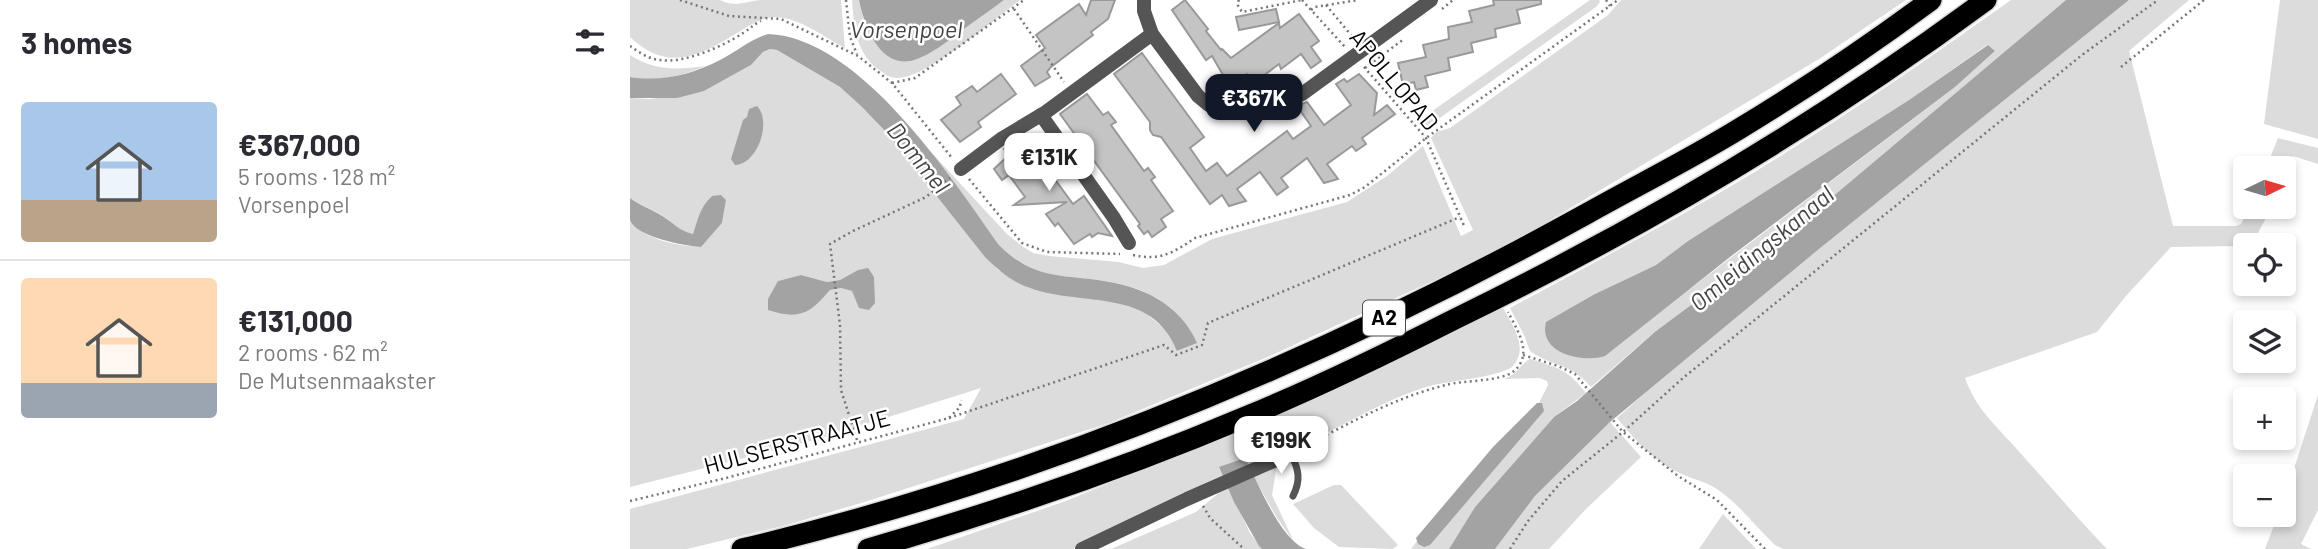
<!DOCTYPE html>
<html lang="en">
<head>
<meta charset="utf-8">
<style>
  body { margin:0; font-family:Barlow,sans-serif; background:#f2f2f3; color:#2b2b33; height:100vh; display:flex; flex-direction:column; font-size:26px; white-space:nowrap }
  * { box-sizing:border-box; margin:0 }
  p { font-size:23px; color:#7c7c81 }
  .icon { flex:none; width:38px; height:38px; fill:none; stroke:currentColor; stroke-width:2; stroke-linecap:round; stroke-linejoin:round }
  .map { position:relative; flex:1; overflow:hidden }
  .side { display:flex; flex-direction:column; background:#fff; width:630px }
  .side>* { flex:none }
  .needle { width:46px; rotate:85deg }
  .fabs { position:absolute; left:1603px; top:156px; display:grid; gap:14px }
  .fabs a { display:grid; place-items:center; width:63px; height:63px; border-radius:7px; background:#fff; box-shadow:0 4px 10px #0003; font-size:35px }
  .price { position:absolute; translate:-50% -60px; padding:0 16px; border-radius:14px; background:#fff; color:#222; font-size:23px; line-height:46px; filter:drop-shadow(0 2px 4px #0008) }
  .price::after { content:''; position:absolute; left:50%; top:42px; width:21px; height:16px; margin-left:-10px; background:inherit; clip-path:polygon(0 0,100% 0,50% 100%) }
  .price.selected { background:#111827; color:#fff }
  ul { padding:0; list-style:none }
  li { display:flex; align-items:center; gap:21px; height:175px; padding:0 21px }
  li+li { border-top:2px solid #e1e1e2 }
  li span { display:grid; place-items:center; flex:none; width:196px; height:140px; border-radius:7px; color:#555 }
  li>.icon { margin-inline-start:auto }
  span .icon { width:84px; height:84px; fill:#fffc; stroke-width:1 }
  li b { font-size:30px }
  h2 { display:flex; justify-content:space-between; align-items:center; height:84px; padding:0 21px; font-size:30px }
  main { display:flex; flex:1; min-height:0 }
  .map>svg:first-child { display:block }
  .green { fill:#dcdcdc; fill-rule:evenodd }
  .water { fill:#a3a3a3 }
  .building { fill:#c4c4c4; stroke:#999; stroke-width:2 }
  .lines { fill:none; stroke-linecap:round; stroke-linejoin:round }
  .highway-casing { stroke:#dbdbdb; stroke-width:24 }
  .path { stroke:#777; stroke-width:2.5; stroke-dasharray:2 3.5; stroke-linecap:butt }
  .lane { stroke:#555; stroke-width:7 }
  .street { stroke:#555; stroke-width:14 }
  .highway { stroke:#000; stroke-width:21 }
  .labels { text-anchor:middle; stroke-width:5; stroke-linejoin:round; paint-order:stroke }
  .shield { fill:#fff; stroke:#4c4c4c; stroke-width:2 }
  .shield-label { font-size:21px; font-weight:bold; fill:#000 }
  .street-label { font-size:23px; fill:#000; stroke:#fff }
  .water-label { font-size:24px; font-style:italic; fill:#444; stroke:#fff }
</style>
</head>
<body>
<main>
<section class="side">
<h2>3 homes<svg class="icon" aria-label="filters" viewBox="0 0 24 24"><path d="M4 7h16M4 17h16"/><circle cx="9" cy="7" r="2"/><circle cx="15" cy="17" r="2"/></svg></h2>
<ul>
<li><span style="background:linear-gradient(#a9c7e8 70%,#b9a48a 0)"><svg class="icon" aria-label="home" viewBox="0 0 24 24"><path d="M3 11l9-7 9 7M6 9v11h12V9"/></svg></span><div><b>€367,000</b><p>5 rooms · 128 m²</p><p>Vorsenpoel</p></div></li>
<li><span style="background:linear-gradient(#ffd9b3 75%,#9aa5b1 0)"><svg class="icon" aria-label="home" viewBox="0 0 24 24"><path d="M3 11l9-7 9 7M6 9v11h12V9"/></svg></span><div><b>€131,000</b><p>2 rooms · 62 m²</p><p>De Mutsenmaakster</p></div></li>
</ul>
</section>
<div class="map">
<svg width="1688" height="549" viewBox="0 0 1688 549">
  <rect width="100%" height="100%" fill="#fff"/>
  <g class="green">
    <path d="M0 0H90C106 8 115 1 132 0 158 0 185 0 211 0L215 48C194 37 170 18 146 17 131 17 119 26 107 33 68 57 37 72 0 37Z"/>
    <path d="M222 0H229L234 20 291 58 305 50 374 0H390C365 19 296 79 267 78 261 78 256 75 252 72 226 55 224 28 222 0Z"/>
    <path d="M960 0H969L970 2 966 7 797 127 791 119Z"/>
    <path d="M991 0H1276L1189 59 872 249 640 356 479 423 241 500 157 525 57 549H0V509L334 419 351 388 185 440 0 487V220C15 240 47 246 71 247L92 223 96 200 82 196C71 207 68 219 63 234 47 231 43 222 30 214 19 208 10 205 0 198V98L20 99 74 91 121 65 133 52 140 49 147 50 210 87 232 107 256 132 368 270 399 288 484 302 513 311 540 333 548 351 566 343C550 302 510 285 468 280 448 277 424 277 404 269 391 264 380 255 369 245L300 151 377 234 392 246 403 253 419 256 489 262 513 268 534 265 582 239 717 202 757 176 793 146 831 236 843 230 801 138 806 132 820 128 978 15ZM228 270 222 291 211 288 200 290 189 302 148 281 171 275 197 282 210 280Z"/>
    <path d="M1381 0H1436L1169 225 1026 331 961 387C940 362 921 367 900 351L894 335 880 308C963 263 1047 219 1128 170 1214 117 1298 59 1381 0ZM1357 45 1365 51 1325 87 1061 288 965 294 1026 265 1058 241 1279 100Z"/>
    <path d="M1499 0H1559L1499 51 1543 226H1606L1611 224 1620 207H1642L1623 242 1609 246 1541 247 1496 296 1467 332 1335 378C1347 412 1371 430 1393 456 1421 487 1448 519 1477 549H1153L1145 545C1125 526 1109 504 1087 489 1075 481 1064 480 1052 474 1025 463 1004 439 987 418L1014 394 1189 249Z"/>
    <path d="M1650 0H1688V139L1634 124Z"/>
    <path d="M0 55C25 71 47 70 75 66 50 77 27 82 0 77Z"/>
    <path d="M1648 138 1688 148V164L1663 156 1654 178V168H1636Z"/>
    <path d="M873 308C883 326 899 348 883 366 873 377 814 381 796 387 735 406 683 448 621 464 611 467 599 467 589 468L593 476 443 549H297L433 502 623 425 742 373Z"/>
    <path d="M900 359C929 368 937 369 956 393L924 417 845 507 819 549H781L787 541 788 544 912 403H909L918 385 917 381 909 378 874 379C888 374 891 363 900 359Z"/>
    <path d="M1688 395V510L1671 544 1681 549H1635L1648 515 1654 514V499Z"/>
    <path d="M980 422 1011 457 956 509 919 549H865L905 496Z"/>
    <path d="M647 464 642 495 664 542 647 518 623 476Z"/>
    <path d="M704 485H711L768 545 763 549 709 547 684 528 663 504Z"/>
    <path d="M597 486 620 533 632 549H481L566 512Z"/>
    <path d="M1093 514 1126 549H1069Z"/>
  </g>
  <g class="water">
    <path d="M229 0H374C360 11 344 21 330 32 316 42 301 55 284 60 250 70 234 25 229 0Z"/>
    <path d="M1436 0H1499L1189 249 980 422 905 496 865 549H819L845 507 924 417 947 401 1026 331 1169 225Z"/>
    <path d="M138 34C229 37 321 177 369 245 379 255 391 264 404 269 424 277 448 277 468 280 511 286 549 302 567 343L547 351C522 287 453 307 400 288 382 282 368 270 355 257L256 132 232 107 210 87 147 50 140 49 133 52 121 65 74 91 47 98H0V77C32 82 61 75 90 60 106 52 121 39 138 34Z"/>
    <path d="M1358 45 1365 51 1325 87 1100 257 975 356C953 363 908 354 916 322L965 294 1026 265 1058 241 1279 100Z"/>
    <path d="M127 106C142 121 128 164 105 165L101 159 113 120 117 117 119 109Z"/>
    <path d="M91 195 96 200 92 223 71 247C55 246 6 237 0 220 0 214 0 204 0 198 9 205 19 208 29 214 42 221 48 231 63 234 68 219 70 207 82 196Z"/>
    <path d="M238 268 244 277 245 303 239 310 229 308 222 291 211 288 200 290C180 314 169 320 138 310V299L148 281 171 275 197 282 210 280 228 270Z"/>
    <path d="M907 403H912L914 411 800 545 794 547 788 544 786 538 863 447Z"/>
    <path d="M615 458C628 482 650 540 676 549H632L629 546 604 502 589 467Z"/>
  </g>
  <g class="building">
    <path d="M461 0H485L478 19 461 32 463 35 421 67 417 72 420 77 405 86 391 66 415 48 406 35 449 4 456 15Z"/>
    <path d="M555 0 578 29 576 31 591 50 592 49 601 58 649 23 650 28 669 14 689 41 681 47 691 61 681 68 671 54 651 69 649 64 624 83 617 74 600 87 582 56 576 60 542 10Z"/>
    <path d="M863 0H911V4L887 10 890 23 865 29 866 37 841 43 843 52 818 58 820 70 795 76 798 87 786 90 784 82 773 85 768 63 796 57 793 45 819 39 818 27 842 22 839 11 864 5Z"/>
    <path d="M646 9 649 22 609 30 606 17Z"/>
    <path d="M512 53 574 137 560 148 576 171 587 163 597 176 657 131 663 139 681 126 667 106 677 102 694 125 721 105 706 84 714 79 717 82 729 74 747 93 744 115 757 105 765 114 732 138 736 144 726 151 722 146 697 164 708 179 694 183 677 158 651 178 658 187 647 195 630 172 607 189 616 201 599 206 592 195 580 204 531 137 523 135 520 130V122L484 74Z"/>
    <path d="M371 74 386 94 348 122 351 127 330 142 311 120 331 105 326 97 342 86 347 92Z"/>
    <path d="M457 94 473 115 478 112 486 122 481 125 514 171 518 168 525 177 521 180 543 211 531 219 536 227 522 237 518 231 514 234 508 226 510 224 430 114Z"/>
    <path d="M389 139 392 143 396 140 443 204 454 196 482 236 468 233 462 237 460 234 444 244 428 223 425 226 416 214 437 202 384 205 395 197 379 175 372 180 364 169 379 155 374 149Z"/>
  </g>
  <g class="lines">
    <g class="highway-casing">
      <g id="highway">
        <path d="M112 549C408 479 692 360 958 213 1008 185 1060 159 1109 129 1175 89 1239 46 1301 0"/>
        <path d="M238 549C367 512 495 468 618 416 688 387 756 354 823 320 1010 229 1189 124 1356 0"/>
      </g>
    </g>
    <g class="path">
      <path d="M50 0 99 16 151 19 228 56 262 83 322 158"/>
      <path d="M216 0 220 37 227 54"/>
      <path d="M609 0 607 4 612 12 672 0"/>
      <path d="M672 0 715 47"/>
      <path d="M976 0 980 6"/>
      <path d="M696 5 726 41"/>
      <path d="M384 9 434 82"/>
      <path d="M812 9 823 0"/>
      <path d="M681 10 685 7 728 0"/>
      <path d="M0 46C9 52 18 59 30 60 53 64 94 46 113 33 120 29 124 24 131 21"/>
      <path d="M734 67 796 138 835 228"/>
      <path d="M1491 67 1574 0"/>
      <path d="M735 68 774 39"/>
      <path d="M262 83 285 78 394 0"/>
      <path d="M339 179 392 243 417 252 490 254"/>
      <path d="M503 255C530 261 543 253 565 238L720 195 735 187 796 138 988 0"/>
      <path d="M893 355 928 366 945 374 993 432 1048 476 1087 500 1135 549"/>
      <path d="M319 418 534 345 546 355 572 345 578 323 830 217"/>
      <path d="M227 440 211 390 210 325 200 244 223 231 296 197 320 178"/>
      <path d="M677 445C722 422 766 397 816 385 833 380 871 382 884 371 904 354 887 330 878 312"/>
      <path d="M0 501 96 478 319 418 330 407 331 400"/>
      <path d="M573 506 580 518 614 549"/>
      <path d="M880 549 898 521 932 481 993 432 1053 378 1452 55 1528 0"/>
    </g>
    <path class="lane" d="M661 454C669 470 671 480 663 496"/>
    <g class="street">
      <path d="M514 0V11L522 34 568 96 579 105 594 111 610 110 657 100 672 94 801 0"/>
      <path d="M411 115 484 218 499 243"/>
      <path d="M331 169 371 139 416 112 522 34"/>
      <path d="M452 549 557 499 664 452"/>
    </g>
    <use href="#highway" class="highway"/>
  </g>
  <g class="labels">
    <rect class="shield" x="733" y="300.5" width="42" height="35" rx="5"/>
    <g class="shield-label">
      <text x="754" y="325">A2</text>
    </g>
    <g class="street-label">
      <text transform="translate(764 80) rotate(50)" y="8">APOLLOPAD</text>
      <text transform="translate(167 442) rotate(-15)" y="8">HULSERSTRAATJE</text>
    </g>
    <g class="water-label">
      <text x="276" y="38">Vorsenpoel</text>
      <text transform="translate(288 158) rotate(51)" y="8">Dommel</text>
      <text transform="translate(1132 249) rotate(-40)" y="8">Omleidingskanaal</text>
    </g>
  </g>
</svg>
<div class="fabs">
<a><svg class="needle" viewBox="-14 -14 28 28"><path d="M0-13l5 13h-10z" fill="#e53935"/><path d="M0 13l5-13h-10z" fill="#7c7c81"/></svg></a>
<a><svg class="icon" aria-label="locate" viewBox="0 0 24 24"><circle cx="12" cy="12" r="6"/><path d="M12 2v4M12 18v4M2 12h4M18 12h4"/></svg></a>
<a><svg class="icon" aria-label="layers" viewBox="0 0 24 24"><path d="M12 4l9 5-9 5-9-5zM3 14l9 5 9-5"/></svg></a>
<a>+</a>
<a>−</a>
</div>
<b class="price selected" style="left:624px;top:134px">€367K</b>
<b class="price" style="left:419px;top:193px">€131K</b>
<b class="price" style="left:651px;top:476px">€199K</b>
</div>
</main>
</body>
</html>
